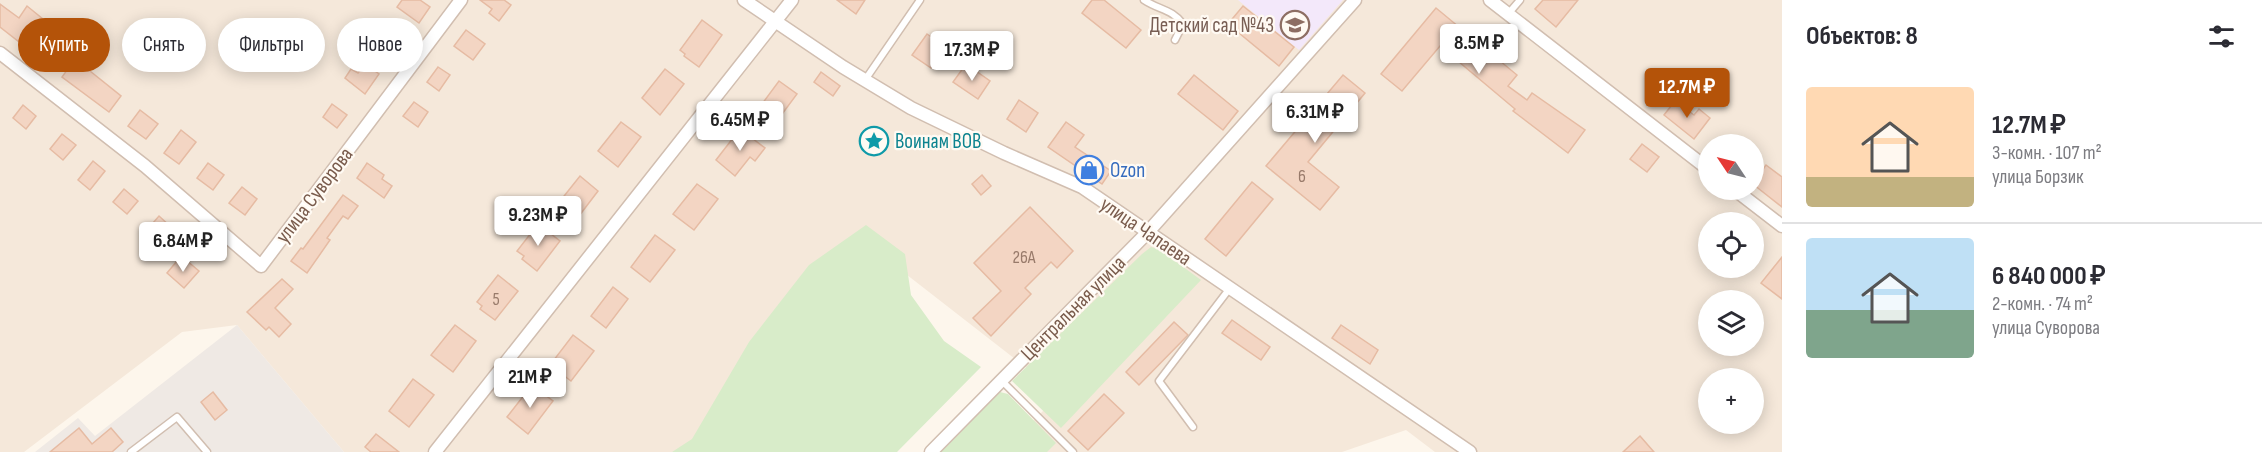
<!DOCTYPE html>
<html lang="ru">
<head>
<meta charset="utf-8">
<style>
  body { margin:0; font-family:"Sofia Sans Condensed",sans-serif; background:#f7f7f7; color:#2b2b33; height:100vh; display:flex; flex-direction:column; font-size:22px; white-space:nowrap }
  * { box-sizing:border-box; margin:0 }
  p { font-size:20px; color:#7c7c81 }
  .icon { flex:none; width:33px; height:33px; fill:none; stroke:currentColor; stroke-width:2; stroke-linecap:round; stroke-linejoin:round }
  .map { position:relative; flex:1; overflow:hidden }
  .panel { display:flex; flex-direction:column; background:#fff; width:480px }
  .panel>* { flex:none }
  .guide { position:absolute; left:18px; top:18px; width:570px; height:54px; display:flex; gap:12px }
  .needle { width:39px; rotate:305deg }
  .controls { position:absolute; left:1698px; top:134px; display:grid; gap:12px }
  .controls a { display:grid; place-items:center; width:66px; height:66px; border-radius:50%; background:#fff; box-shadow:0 3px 15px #0003; font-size:30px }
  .price { position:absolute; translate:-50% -51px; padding:0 14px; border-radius:6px; background:#fff; color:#222; font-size:20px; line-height:39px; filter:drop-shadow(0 2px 3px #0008) }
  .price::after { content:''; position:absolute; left:50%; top:36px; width:18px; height:14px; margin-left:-9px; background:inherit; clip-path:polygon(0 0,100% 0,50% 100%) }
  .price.active { background:#b45309; color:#fff }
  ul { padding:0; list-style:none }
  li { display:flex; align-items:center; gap:18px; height:150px; padding:0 24px }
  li+li { border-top:2px solid #e1e1e2 }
  li span { display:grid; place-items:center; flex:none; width:168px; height:120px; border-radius:6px; color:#555 }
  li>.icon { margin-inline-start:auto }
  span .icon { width:72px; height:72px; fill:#fffc; stroke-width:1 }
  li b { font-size:26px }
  h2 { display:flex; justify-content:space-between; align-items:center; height:72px; padding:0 24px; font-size:26px }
  .tag { padding:0 21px; border-radius:27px; background:#fff; box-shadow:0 3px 15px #0003; font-size:21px; line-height:54px }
  .tag.active { background:#b45309; color:#fff }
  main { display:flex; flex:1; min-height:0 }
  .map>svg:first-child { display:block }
  .residential { fill:#f5e8da; fill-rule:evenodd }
  .industrial { fill:#efe9e4 }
  .education { fill:#f3e8fa }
  .green { fill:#d8ecc9 }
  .building { fill:#f3d5c3; stroke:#e6bba3; stroke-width:1.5 }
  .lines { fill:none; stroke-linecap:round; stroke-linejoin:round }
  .service-casing { stroke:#d1beb0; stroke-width:9 }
  .minor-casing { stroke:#d1beb0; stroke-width:15 }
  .service { stroke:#fff; stroke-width:6 }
  .minor { stroke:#fff; stroke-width:12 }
  .labels { text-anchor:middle; stroke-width:4.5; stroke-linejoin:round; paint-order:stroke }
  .number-label { font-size:18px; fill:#987a6a }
  .education-label { font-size:21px; fill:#785e54; stroke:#fffaf3; text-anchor:end }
  .culture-label { font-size:21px; fill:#0d838f; stroke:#fffaf3; text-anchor:start }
  .shop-label { font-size:21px; fill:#366cbe; stroke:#fffaf3; text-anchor:start }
  .street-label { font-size:21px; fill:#7a5c4d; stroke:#fffaf3 }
</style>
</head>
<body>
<main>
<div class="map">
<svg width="1782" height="452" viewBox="0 0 1782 452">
  <rect width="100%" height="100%" fill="#fdf6ec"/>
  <path class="residential" d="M0 0H1782V452H1435L1406 430 1342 452H1002L1060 394 866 243 699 452H344L237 325 182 332 24 452H0ZM1708 144H1754V189H1708ZM1708 222H1754V267H1708ZM1708 300H1754V345H1708ZM1708 378H1754V423H1708Z"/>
  <path class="industrial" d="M237 325 344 452H35L78 418 95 436Z"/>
  <path class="education" d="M1238 0H1343L1299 50Z"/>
  <g class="green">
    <path d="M866 225 905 254 911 295 944 341 981 367 897 452H672L692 439 749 342 809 265Z"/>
    <path d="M1151 247 1160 250 1201 280 1061 428 1012 381 1142 254Z"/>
    <path d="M1000 392 1008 394 1056 443 1047 452H941Z"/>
  </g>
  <g class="building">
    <path d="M402 0H420L430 7 419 23 397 7Z"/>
    <path d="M480 0H504L511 5 499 21 489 13 492 9Z"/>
    <path d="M837 0H865L856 14Z"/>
    <path d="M1092 0H1104L1141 30 1126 48 1082 13Z"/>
    <path d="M1543 0H1578L1556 27 1535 9Z"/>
    <path d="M0 4 19 18 27 6 65 37 46 63 0 27Z"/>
    <path d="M1243 6 1294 47 1279 66 1228 24Z"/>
    <path d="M1436 8 1517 75 1508 86 1527 100 1532 93 1585 130 1568 153 1513 111 1515 109 1440 46 1402 91 1381 74Z"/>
    <path d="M702 20 722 35 699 67 684 56 685 54 680 50Z"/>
    <path d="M466 30 485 44 473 60 454 46Z"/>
    <path d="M390 32 403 42 393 55 380 45Z"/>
    <path d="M927 34 946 47 931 68 912 55Z"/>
    <path d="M75 59 121 96 109 112 62 77Z"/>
    <path d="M365 64 379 74 365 94 345 78 351 69 358 73Z"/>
    <path d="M966 64 990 81 978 99 953 82Z"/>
    <path d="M438 67 450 75 439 91 427 82Z"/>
    <path d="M665 69 684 84 660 115 642 98Z"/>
    <path d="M821 72 840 86 833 96 814 82Z"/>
    <path d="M1194 75 1238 111 1223 130 1178 94Z"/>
    <path d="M1343 75 1365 93 1308 162 1339 187 1320 210 1266 166Z"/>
    <path d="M779 81 797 94 774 125 756 112Z"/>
    <path d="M1019 100 1038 113 1026 132 1007 119Z"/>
    <path d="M1675 101 1694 115 1699 109 1710 118 1694 139 1664 115Z"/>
    <path d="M414 102 428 112 418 127 403 116Z"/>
    <path d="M332 104 347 115 337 128 323 117Z"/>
    <path d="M23 105 36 116 26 129 13 118Z"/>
    <path d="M140 110 158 124 146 139 128 126Z"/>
    <path d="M621 122 641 137 618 167 598 151Z"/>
    <path d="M1066 122 1084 135 1075 147 1111 171 1102 184 1048 147Z"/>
    <path d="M740 129 765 148 755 161 750 157 735 176 716 160Z"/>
    <path d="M181 130 196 142 179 164 164 153Z"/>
    <path d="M62 134 76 145 63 160 50 149Z"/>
    <path d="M1642 144 1659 157 1647 172 1630 159Z"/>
    <path d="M93 161 105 171 90 190 78 180Z"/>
    <path d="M208 163 224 175 213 190 197 178Z"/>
    <path d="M367 163 384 175 382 179 392 186 384 198 357 178Z"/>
    <path d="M1766 165 1782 177V207L1754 185V182Z"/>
    <path d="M982 175 991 186 981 195 972 184Z"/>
    <path d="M580 176 598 191 576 220 557 205Z"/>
    <path d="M1252 182 1273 199 1226 256 1205 239Z"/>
    <path d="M697 184 718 199 694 230 673 214Z"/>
    <path d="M242 187 257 199 245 215 229 203Z"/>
    <path d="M124 189 138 201 127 214 113 202Z"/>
    <path d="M343 195 358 206 348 219 343 216 327 238 330 240 307 273 291 261 301 248 303 249Z"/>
    <path d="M1030 207 1073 251 1057 268 1051 262 1025 288 1031 294 991 336 973 318 1001 291 974 263Z"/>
    <path d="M159 216 171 227 153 249 140 238Z"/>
    <path d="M538 224 560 241 537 271 522 259 524 256 517 251Z"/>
    <path d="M655 235 675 250 650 282 631 267Z"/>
    <path d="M1782 257V299L1761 283Z"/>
    <path d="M186 260 199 271 184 288 167 273 177 261 182 265Z"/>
    <path d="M498 275 518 291 495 320 480 309 482 306 477 302Z"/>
    <path d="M282 279 293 289 275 308 291 324 279 337 269 327 266 330 247 312Z"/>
    <path d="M613 287 628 299 606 328 591 316Z"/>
    <path d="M1232 320 1270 347 1261 360 1222 333Z"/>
    <path d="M1174 322 1188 335 1139 385 1126 372Z"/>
    <path d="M455 325 476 341 453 372 431 355Z"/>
    <path d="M1341 325 1378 350 1370 364 1332 338Z"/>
    <path d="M573 335 594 351 571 381 550 365Z"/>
    <path d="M413 379 434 395 409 427 389 411Z"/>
    <path d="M532 385 553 401 528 434 507 417Z"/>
    <path d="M213 392 227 410 215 420 201 402Z"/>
    <path d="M1104 394 1124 413 1088 450 1068 431Z"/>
    <path d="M79 428 92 444 111 428 123 442 112 452H50Z"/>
    <path d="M376 434 399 452H371L365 447Z"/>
    <path d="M1640 436 1654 452H1623Z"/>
  </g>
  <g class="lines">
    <g class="service-casing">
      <g id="service">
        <path d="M1144 0C1159 10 1172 9 1183 24L1175 40"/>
        <path d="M1508 14 1520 0"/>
        <path d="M865 80 920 0"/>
        <path d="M1002 381 1073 452"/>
        <path d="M1193 427 1159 381 1230 288"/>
        <path d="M131 452 177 417 207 452"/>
      </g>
    </g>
    <g class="minor-casing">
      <g id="minor">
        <path d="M744 0 843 67 911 108 1004 153 1082 187 1470 452"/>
        <path d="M1490 0 1708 169"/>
        <path d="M0 53 145 166 261 266 461 0"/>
        <path d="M1734 189 1782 226"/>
        <path d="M435 452 792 0"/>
        <path d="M931 452 1148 232 1355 0"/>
      </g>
    </g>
    <use href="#service" class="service"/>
    <use href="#minor" class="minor"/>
  </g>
  <defs>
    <g id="school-ring" transform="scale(1.5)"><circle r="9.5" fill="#fffaf3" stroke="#8d6e63" stroke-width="1.5"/><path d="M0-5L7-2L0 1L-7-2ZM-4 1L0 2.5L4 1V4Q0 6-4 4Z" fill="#8d6e63"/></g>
    <g id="sight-ring" transform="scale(1.5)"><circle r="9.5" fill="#fffaf3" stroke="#0f9aa8" stroke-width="1.5"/><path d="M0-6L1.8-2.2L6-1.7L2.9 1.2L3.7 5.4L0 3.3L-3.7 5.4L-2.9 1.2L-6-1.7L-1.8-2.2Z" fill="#0f9aa8"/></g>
    <g id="shop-ring" transform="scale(1.5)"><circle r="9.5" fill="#fffaf3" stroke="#3f7fe0" stroke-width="1.5"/><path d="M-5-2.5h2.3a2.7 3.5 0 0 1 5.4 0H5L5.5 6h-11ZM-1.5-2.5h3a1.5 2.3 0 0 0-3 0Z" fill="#3f7fe0"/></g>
  </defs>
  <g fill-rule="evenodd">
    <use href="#school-ring" x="1295" y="25"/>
    <use href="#sight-ring" x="874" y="141"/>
    <use href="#shop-ring" x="1089" y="170"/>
  </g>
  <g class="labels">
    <g class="number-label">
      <text x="1302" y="182">6</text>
      <text x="1024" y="263">26А</text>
      <text x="496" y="305">5</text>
    </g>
    <g class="education-label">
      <text x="1274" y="32">Детский сад №43</text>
    </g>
    <g class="culture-label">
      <text x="895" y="148">Воинам ВОВ</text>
    </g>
    <g class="shop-label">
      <text x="1110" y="177">Ozon</text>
    </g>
    <g class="street-label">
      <text transform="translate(314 195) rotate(-53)" y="7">улица Суворова</text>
      <text transform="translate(1146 231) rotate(34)" y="7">улица Чапаева</text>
      <text transform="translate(1073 308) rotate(-45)" y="7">Центральная улица</text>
    </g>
  </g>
</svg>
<div class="controls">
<a><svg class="needle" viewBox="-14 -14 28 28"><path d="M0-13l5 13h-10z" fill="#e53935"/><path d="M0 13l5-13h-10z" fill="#7c7c81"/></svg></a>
<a><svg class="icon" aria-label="locate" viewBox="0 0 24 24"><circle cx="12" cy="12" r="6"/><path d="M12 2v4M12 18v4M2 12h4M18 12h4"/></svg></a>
<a><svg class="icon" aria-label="layers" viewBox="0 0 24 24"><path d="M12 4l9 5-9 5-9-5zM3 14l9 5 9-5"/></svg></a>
<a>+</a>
</div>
<b class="price" style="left:1479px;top:75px">8.5M ₽</b>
<b class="price" style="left:972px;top:82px">17.3M ₽</b>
<b class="price active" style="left:1687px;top:119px">12.7M ₽</b>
<b class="price" style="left:1315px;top:144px">6.31M ₽</b>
<b class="price" style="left:740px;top:152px">6.45M ₽</b>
<b class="price" style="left:538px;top:247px">9.23M ₽</b>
<b class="price" style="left:183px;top:273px">6.84M ₽</b>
<b class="price" style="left:530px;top:409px">21M ₽</b>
<div class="guide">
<a class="tag active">Купить</a>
<a class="tag">Снять</a>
<a class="tag">Фильтры</a>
<a class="tag">Новое</a>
</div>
</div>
<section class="panel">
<h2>Объектов: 8<svg class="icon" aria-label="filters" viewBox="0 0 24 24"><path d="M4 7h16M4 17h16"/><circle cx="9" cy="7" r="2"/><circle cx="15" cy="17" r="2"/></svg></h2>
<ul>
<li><span style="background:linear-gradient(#ffd9b3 75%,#c2b280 0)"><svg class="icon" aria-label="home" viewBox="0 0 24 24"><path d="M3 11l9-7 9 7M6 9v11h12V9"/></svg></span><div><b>12.7M ₽</b><p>3-комн. · 107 m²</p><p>улица Борзик</p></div></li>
<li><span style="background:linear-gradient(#bfe0f5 60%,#7fa58c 0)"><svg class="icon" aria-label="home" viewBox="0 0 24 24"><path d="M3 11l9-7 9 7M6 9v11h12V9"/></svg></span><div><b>6 840 000 ₽</b><p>2-комн. · 74 m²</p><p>улица Суворова</p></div></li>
</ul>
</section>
</main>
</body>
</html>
